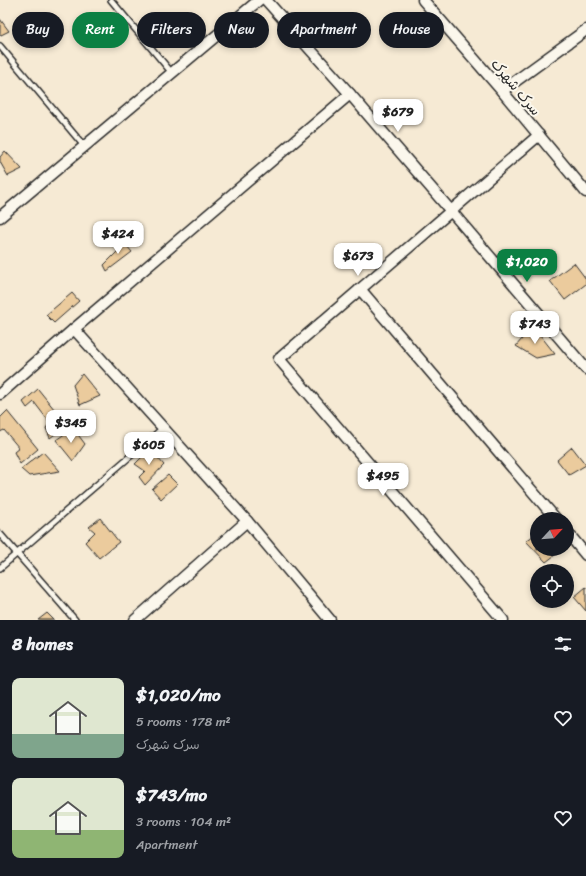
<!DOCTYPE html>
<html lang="en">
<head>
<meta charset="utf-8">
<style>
  body { margin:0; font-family:Sriracha,"Playpen Sans Arabic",sans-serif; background:#20242c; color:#f1f3f6; height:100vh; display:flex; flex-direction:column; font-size:15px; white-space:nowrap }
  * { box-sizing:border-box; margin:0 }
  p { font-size:13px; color:#9ea1a6 }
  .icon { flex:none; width:22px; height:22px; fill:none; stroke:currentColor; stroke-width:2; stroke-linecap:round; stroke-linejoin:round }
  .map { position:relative; height:620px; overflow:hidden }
  .drawer { display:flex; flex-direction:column; background:#171b24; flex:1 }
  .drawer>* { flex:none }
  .guide { position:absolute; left:12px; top:12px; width:562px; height:36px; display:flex; gap:8px }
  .needle { width:26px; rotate:64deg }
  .fabs { position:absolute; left:530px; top:512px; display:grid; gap:8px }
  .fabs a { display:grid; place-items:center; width:44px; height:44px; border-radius:50%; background:#171b24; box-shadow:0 2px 6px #0003; font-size:20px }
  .price { position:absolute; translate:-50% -34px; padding:0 9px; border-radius:8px; background:#fff; color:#222; font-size:13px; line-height:26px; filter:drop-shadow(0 1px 2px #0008) }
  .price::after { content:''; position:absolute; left:50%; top:24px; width:12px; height:9px; margin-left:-6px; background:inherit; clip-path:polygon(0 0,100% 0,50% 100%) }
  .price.selected { background:#0b8043; color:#fff }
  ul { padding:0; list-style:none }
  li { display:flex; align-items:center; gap:12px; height:100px; padding:0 12px }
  li span { display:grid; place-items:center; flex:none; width:112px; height:80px; border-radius:8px; color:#555 }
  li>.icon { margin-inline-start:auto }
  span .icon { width:48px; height:48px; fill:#fffc; stroke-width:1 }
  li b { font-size:17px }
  h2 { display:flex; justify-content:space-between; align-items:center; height:48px; padding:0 12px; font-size:17px }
  .chip { padding:0 14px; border-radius:18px; background:#171b24; box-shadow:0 2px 6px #0003; font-size:14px; line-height:36px }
  .chip.selected { background:#0b8043; color:#fff }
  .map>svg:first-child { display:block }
  .building { fill:#ebcb9d; stroke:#2b2b2b }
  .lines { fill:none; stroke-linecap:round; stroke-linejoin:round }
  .lane-casing { stroke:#2b2b2b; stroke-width:8 }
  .street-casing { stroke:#2b2b2b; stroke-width:13 }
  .lane { stroke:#fbf7ec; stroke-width:5 }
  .street { stroke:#fbf7ec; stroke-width:10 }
  .labels { text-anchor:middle; stroke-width:4; stroke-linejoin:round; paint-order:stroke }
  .street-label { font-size:14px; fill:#2b2b2b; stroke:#fbf7ec }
</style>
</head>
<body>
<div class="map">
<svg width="586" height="620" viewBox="0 0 586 620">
  <rect width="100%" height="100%" fill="#f6ead4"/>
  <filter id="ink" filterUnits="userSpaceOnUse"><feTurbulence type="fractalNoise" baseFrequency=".025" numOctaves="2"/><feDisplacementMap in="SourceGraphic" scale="8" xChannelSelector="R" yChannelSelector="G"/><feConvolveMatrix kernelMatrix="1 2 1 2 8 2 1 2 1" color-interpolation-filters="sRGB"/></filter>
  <g filter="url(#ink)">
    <g class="building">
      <path d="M0 19 9 31 1 35 0 34Z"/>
      <path d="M5 151 22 169 8 176 0 162V157Z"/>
      <path d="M121 239 132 252 107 271 104 265 120 249 114 244Z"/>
      <path d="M574 263 586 279V284L565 300 550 281Z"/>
      <path d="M72 293 79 301 54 323 46 315Z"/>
      <path d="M533 326 555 354 536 358 516 346Z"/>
      <path d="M82 374 100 396 80 405 73 385Z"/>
      <path d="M38 389 67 425 50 438 46 428 50 423 34 402 27 408 23 402Z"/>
      <path d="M7 411 38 449 20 464 14 452 19 448 4 430 0 432V418Z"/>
      <path d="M73 428 85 444 73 461 56 440Z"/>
      <path d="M572 447 586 465 569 475 557 460Z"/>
      <path d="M150 449 164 465 145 485 139 477 145 471 135 464Z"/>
      <path d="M43 452 60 471 29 476 21 469Z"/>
      <path d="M168 475 177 484 161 499 152 489Z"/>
      <path d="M100 518 119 542 99 558 85 542 95 532 89 527Z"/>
      <path d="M537 533V549H563L546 562 526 541Z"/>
      <path d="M586 587V611L574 597Z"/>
      <path d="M47 613 54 620H38Z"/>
    </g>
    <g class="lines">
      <g class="lane-casing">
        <g id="lane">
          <path d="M111 0 172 73"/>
          <path d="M0 46 84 146"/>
          <path d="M0 534 75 620"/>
          <path d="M0 568 163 428"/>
        </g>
      </g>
      <g class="street-casing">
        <g id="street">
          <path d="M266 0 350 94 451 211 539 135"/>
          <path d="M423 0 502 91 586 192"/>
          <path d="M502 91 586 30"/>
          <path d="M0 217 259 0"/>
          <path d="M360 289 556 519"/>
          <path d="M74 329 247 521 330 620"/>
          <path d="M0 394 74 329 350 94"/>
          <path d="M567 532 586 555"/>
          <path d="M135 620 247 521"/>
          <path d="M503 620 279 359 451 211 586 369"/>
        </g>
      </g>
      <use href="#lane" class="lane"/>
      <use href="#street" class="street"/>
    </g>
  </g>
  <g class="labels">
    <g class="street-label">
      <text transform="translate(516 87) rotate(50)" y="5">سرک شهرک</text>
    </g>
  </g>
</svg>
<div class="fabs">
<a><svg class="needle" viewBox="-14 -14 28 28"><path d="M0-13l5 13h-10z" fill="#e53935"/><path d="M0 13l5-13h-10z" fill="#9ea1a6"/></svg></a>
<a><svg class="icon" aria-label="locate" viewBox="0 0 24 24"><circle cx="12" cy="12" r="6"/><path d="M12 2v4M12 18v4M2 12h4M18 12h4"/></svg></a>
</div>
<b class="price" style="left:398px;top:133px">$679</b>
<b class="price" style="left:118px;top:255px">$424</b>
<b class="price" style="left:358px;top:277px">$673</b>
<b class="price selected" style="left:527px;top:283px">$1,020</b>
<b class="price" style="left:535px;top:345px">$743</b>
<b class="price" style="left:71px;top:444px">$345</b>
<b class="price" style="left:149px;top:466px">$605</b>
<b class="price" style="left:383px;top:497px">$495</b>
<div class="guide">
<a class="chip">Buy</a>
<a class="chip selected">Rent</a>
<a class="chip">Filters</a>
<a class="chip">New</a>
<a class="chip">Apartment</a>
<a class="chip">House</a>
</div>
</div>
<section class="drawer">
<h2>8 homes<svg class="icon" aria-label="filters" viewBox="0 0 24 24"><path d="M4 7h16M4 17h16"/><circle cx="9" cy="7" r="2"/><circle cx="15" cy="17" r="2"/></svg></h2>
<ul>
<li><span style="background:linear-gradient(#dfe7d0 70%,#7fa58c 0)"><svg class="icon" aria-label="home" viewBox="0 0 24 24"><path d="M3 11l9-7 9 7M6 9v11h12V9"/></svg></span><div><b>$1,020/mo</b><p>5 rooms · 178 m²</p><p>سرک شهرک</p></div><svg class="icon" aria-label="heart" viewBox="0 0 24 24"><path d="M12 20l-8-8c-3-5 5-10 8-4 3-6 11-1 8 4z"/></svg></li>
<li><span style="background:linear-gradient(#dfe7d0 65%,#8fb573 0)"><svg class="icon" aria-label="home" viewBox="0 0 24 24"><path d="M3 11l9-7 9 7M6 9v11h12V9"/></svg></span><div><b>$743/mo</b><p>3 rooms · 104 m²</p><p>Apartment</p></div><svg class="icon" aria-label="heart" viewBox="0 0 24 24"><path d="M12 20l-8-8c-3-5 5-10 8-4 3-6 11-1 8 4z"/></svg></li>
</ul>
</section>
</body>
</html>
